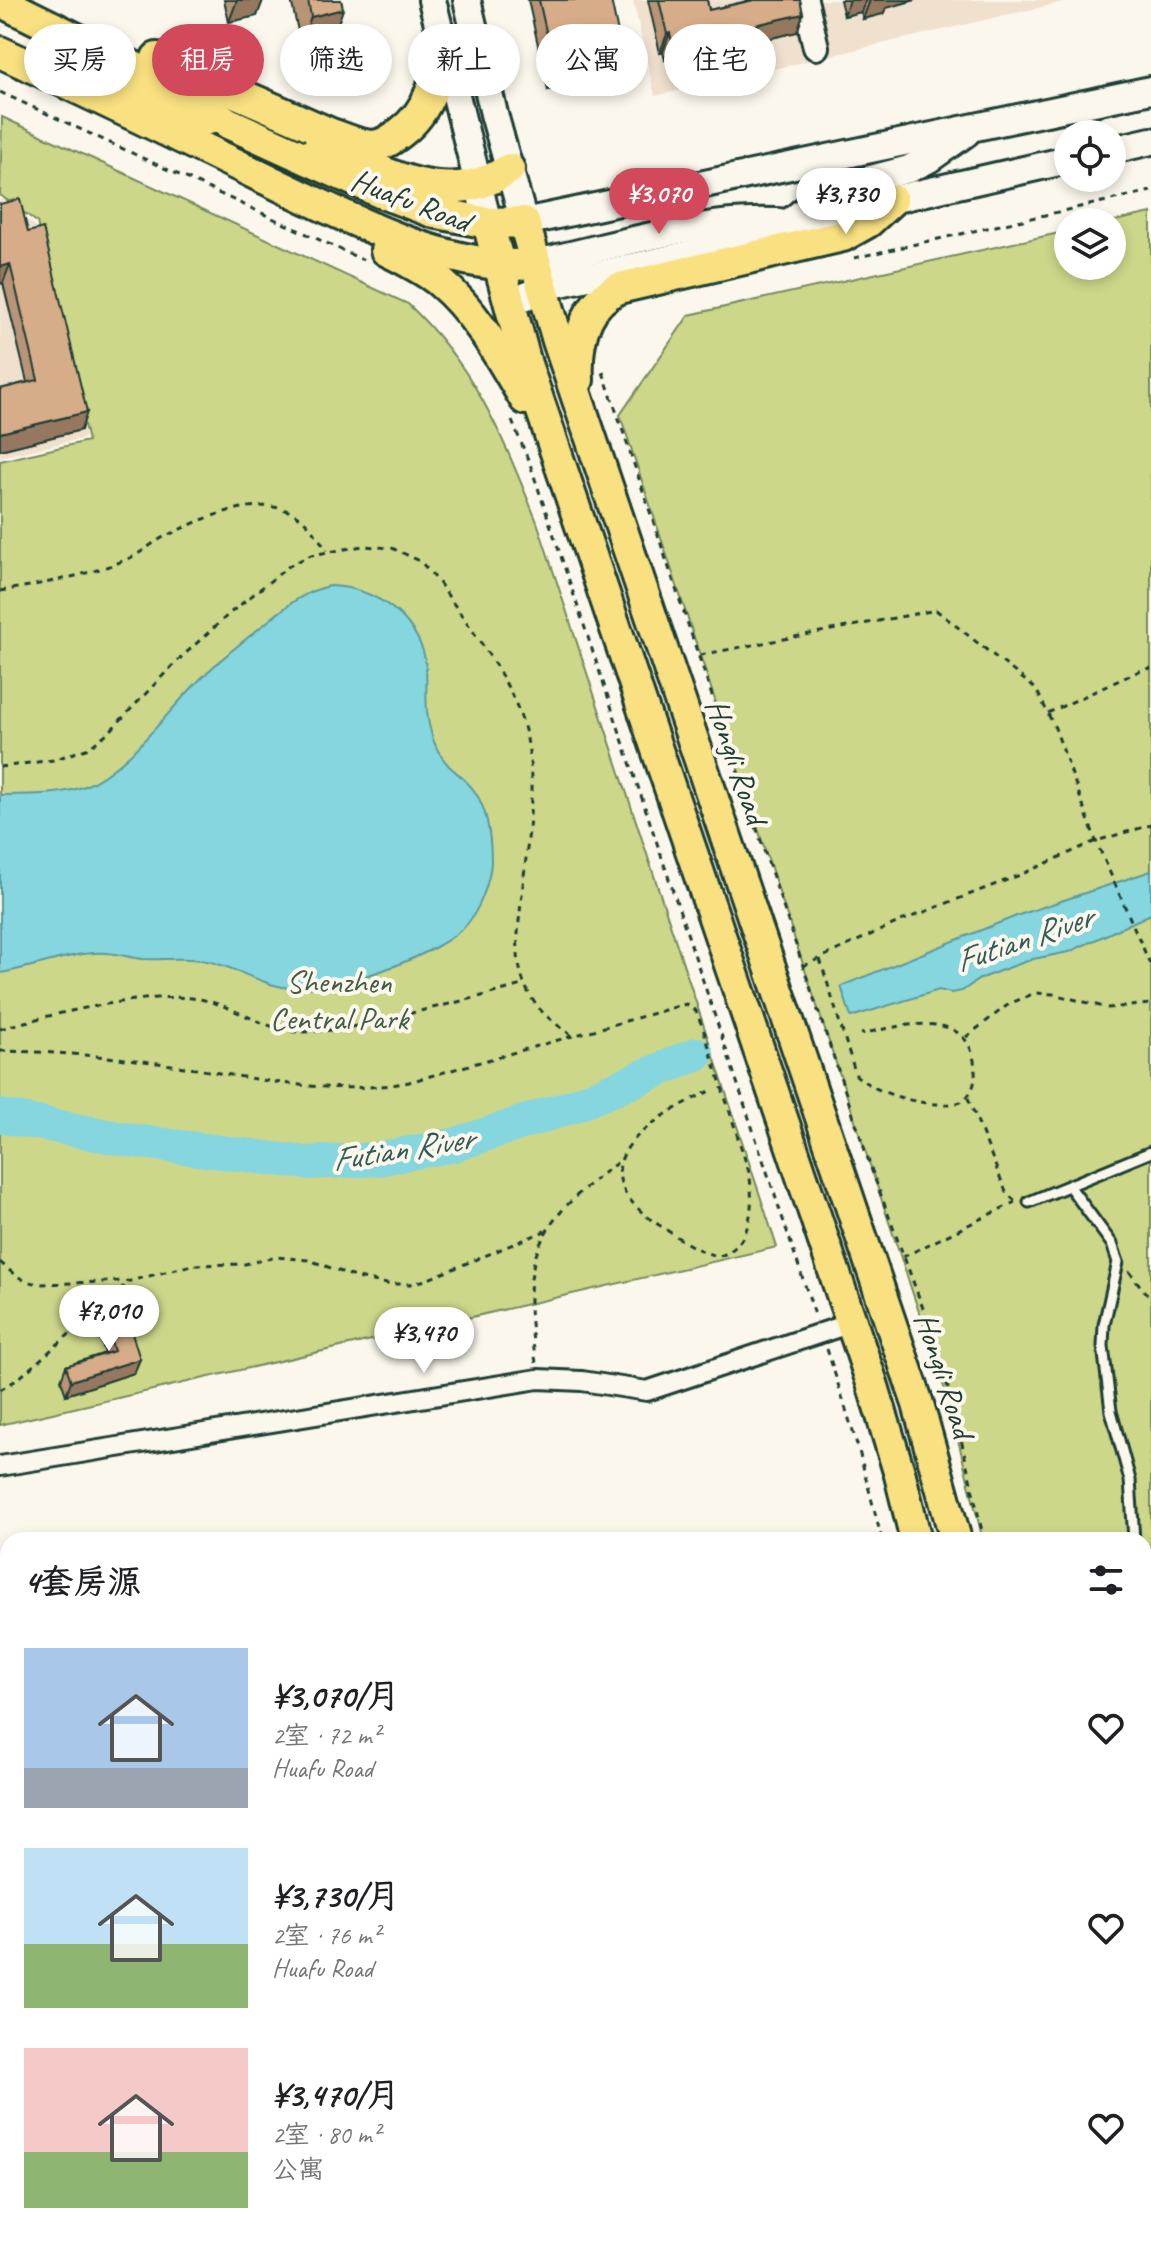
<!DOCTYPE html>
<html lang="zh">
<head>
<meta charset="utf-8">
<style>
  body { margin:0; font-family:Caveat,"LXGW WenKai TC",sans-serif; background:#f2f2f2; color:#202124; height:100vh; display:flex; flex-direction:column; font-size:30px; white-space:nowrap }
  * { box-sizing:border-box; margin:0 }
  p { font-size:26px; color:#757577 }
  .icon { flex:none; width:44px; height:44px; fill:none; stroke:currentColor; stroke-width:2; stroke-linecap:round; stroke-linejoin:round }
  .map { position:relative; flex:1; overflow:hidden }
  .panel { position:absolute; left:0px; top:1532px; width:1152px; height:712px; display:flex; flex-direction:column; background:#fff; border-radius:24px 24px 0 0; box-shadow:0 4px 12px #0003 }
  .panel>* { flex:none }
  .guide { position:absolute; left:24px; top:24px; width:1104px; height:72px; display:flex; gap:16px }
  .buttons { position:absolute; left:1054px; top:120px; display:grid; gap:16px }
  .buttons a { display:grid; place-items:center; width:72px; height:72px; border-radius:50%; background:#fff; box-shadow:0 4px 12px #0003; font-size:40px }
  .price { position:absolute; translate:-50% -68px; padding:0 18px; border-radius:28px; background:#fff; color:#222; font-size:26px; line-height:52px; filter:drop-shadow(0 2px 4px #0008) }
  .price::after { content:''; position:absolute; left:50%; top:48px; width:24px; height:18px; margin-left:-12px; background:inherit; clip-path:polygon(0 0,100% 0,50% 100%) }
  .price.on { background:#d1495b; color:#fff }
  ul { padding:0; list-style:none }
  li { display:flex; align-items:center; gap:24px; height:200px; padding:0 24px }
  li span { display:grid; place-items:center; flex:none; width:224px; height:160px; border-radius:0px; color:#555 }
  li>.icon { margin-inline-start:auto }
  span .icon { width:96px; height:96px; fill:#fffc; stroke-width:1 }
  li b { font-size:34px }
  h2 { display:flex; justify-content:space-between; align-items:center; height:96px; padding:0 24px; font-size:34px }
  .chip { padding:0 28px; border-radius:36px; background:#fff; box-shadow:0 4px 12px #0003; font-size:28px; line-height:72px }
  .chip.on { background:#d1495b; color:#fff }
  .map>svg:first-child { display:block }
  .built { fill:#f0e0ce }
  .industrial { fill:url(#industrial-grid) }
  .park { fill:#cdd78a; stroke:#768a5f; stroke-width:2 }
  .water { fill:#85d6df; stroke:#5c999b; stroke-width:2 }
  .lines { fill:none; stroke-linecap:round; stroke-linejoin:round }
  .river { stroke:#85d6df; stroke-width:34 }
  .service-casing { stroke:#1f3d34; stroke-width:15 }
  .minor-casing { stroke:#1f3d34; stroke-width:24 }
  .tertiary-casing { stroke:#1f3d34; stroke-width:30 }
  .secondary-casing { stroke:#1f3d34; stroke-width:32 }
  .primary-casing { stroke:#1f3d34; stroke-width:36 }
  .path { stroke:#1f3d34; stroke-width:3; stroke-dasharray:6 6; stroke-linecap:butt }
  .service { stroke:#fbf7ec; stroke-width:9 }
  .minor { stroke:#fbf7ec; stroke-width:18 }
  .tertiary { stroke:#fbf7ec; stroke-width:24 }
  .secondary { stroke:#fbf7ec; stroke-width:26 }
  .primary { stroke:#f9e181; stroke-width:30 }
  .wall { fill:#b99476; stroke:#1f3d34; stroke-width:2 }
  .shaded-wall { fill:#967860; stroke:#1f3d34; stroke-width:2 }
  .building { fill:#d7ac89; stroke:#1f3d34; stroke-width:2 }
  .labels { text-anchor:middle; stroke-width:8; stroke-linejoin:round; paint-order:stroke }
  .street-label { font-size:32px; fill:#1f3d34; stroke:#fbf7ec }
  .park-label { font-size:32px; fill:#425c45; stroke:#fbf7ec }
  .water-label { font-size:34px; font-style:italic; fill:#335c56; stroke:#fbf7ec }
</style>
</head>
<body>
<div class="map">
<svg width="1151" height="2244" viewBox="0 0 1151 2244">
  <defs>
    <pattern id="industrial-grid" width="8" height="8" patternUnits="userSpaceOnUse" patternTransform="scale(2)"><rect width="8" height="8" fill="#f0e0ce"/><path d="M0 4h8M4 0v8" fill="none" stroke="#cdc1b2"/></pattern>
  </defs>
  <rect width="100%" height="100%" fill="#fbf7ec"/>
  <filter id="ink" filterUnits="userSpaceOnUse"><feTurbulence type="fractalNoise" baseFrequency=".0125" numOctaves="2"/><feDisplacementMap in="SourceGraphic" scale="16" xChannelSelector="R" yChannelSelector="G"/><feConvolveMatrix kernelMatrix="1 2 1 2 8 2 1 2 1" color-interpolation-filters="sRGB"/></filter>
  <g filter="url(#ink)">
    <g class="built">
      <path d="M633 0H1072L655 96Z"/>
      <path d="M0 199 35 226 85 438 0 457Z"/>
    </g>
    <path class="industrial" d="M8 2074V2236H517L519 2244H0V2078Z"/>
    <g class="park">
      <path d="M2 117 408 304C477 369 502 436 537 522L777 1247 0 1425V461L88 441 37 222 0 195Z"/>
      <path d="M1151 213V2244H1147L1144 2230V1540H983L947 1396 620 415 689 315 1068 231V266H1112L1110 222Z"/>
    </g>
    <g class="water">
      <path d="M330 586C370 587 409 611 423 651 429 670 425 691 427 711 429 731 435 751 449 766 458 774 468 781 475 792 488 811 491 839 491 862 490 881 480 908 468 923 443 955 329 994 289 988 264 985 239 970 215 963 191 956 167 960 143 959 131 958 119 954 107 953 71 951 35 968 0 973V795C27 794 60 796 85 786 124 770 160 721 189 691 212 665 240 644 267 622 287 606 304 591 330 586Z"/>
      <path d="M1151 871V914L1069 952 1033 959 997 972 978 980 962 991 951 993 939 990 851 1017 841 986 1019 915Z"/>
    </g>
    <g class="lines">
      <path class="river" d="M0 1116 134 1141 307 1163 377 1159 454 1145 573 1106 697 1054"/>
      <g class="service-casing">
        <g id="service">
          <path d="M1070 1187 1112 1244 1118 1262 1104 1325 1103 1346 1111 1411 1130 1480 1134 1540"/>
          <path d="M1029 1202 1151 1152"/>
          <path d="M1144 1658 1151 1701"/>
          <path d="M1144 1835 1151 1833"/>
          <path d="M0 1960 8 1956"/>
          <path d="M0 2194 8 2192"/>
          <path d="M151 2236 153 2244"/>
          <path d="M544 2236 545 2244"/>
        </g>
      </g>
      <g class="minor-casing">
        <path id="minor" d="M0 1466 538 1379 582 1381 647 1391 851 1323"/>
      </g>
      <g class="tertiary-casing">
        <path id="tertiary" d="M805 0 816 47"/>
      </g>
      <g class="secondary-casing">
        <g id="secondary">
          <path d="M432 0 488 223"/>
          <path d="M467 0 494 114 524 222 1151 90"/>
          <path d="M1112 150 1151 141"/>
          <path d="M536 263C616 246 708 215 789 223L1068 160"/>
          <path d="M510 305 543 287 749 241 789 223 817 200 832 192 851 184 909 169 929 159 966 133"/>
        </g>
      </g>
      <g class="primary-casing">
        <g id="primary">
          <path d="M0 1 180 90 228 123 382 193 433 212 488 223 524 222 558 341 918 1404 956 1540"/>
          <path d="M0 52C87 92 174 134 260 176 337 212 433 265 518 265"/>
          <path d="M157 58 331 134C344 138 359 146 373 146 384 145 392 139 400 133 431 110 438 76 442 40"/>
          <path d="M121 89 170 108 208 119"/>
          <path d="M320 143C383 171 444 212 509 169"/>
          <path d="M488 223 526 364 872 1383 900 1475 916 1540"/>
          <path d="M386 250C405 260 424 269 440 282 477 313 501 359 525 399"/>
          <path d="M578 380C576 344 583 304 619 288L843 236 868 222 892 200"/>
          <path d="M1074 2236 1076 2244"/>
          <path d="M1117 2236 1119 2244"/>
        </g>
      </g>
      <g class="path">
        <path d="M0 92 363 260"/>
        <path d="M854 258 1151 191"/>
        <path d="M603 372 872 1171 927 1319 953 1404 984 1540"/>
        <path d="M512 421 530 464 815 1315"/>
        <path d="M0 591C43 584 90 575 130 558 143 552 153 542 166 536 203 518 268 488 304 521 313 529 320 541 327 550"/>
        <path d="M700 655 936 610 1036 689 1055 728 1096 841 1151 966"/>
        <path d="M1048 713 1139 671 1151 668"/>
        <path d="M0 767 53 760 89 748 111 730 176 662 230 613 289 566 311 555 363 546 392 548 420 561 438 581C469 628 516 683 527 739 536 786 528 838 523 885 519 928 508 970 538 1007 547 1018 560 1027 571 1035"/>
        <path d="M820 959 856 1075C876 1095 934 1110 961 1102 972 1095 976 1083 975 1070 972 1006 903 1025 861 1034"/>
        <path d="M803 966 901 921 1020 875 1096 841 1151 825"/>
        <path d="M0 1029C50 1014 149 991 199 999 234 1005 268 1033 304 1032 344 1031 385 1020 424 1010 458 1002 492 994 525 984"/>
        <path d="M966 1037 1009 1004 1035 993 1053 994 1108 1008 1151 1004"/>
        <path d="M0 1051C62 1052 123 1057 184 1067 259 1079 333 1097 409 1082L686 1004 696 1011 703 1028 749 1172C754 1200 754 1246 719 1256 698 1253 676 1236 659 1225 570 1166 650 1119 710 1091"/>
        <path d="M968 1098 1006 1192 1016 1202"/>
        <path d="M903 1257 1015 1202"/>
        <path d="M0 1262C13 1274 23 1283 42 1284L130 1281 192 1265 245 1264 276 1257 309 1260 358 1278 387 1284H410L426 1280 545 1231"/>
        <path d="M1129 1271 1151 1300"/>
        <path d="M827 1349 859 1451 882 1540"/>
        <path d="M536 1363C519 1255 535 1223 622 1159"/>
        <path d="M0 1390 18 1379 129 1282"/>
        <path d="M1144 2227 1148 2244"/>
        <path d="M1045 2236 1046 2244"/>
      </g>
      <use href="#service" class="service"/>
      <use href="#minor" class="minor"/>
      <use href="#tertiary" class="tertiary"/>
      <use href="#secondary" class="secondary"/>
      <use href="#primary" class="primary"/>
    </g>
    <g class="wall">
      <path d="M224 0H263L257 16 229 22Z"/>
      <path d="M291 0H341L343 9 333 37 301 44Z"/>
      <path d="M528 0H611L615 41 614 86 594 90 593 85 561 93 560 87 548 90Z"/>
      <path d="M648 0H707L709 10 747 1V0H800L803 14 797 32 751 43 749 47 701 58 700 53 665 60 663 52 660 53Z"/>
      <path d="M840 0H915L886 8 883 14 863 19 861 12 844 16Z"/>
      <path d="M0 204 28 232 81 430 0 450V389L27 382 3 283Z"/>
      <path d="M106 1325 140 1359 134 1373 66 1395 61 1380 66 1366 105 1353 100 1339Z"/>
    </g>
    <g class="shaded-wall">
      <path d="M237 0H263L257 16 229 22Z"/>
      <path d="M850 0H866L861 12 844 16Z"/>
      <path d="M870 0H915L886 8 883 14 863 19Z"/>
      <path d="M343 9 333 37 301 44 311 17Z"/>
      <path d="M803 14 797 32 751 43 749 47 701 58 708 40 755 25Z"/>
      <path d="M670 33 663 52 660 53 667 34Z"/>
      <path d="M706 34 700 53 665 60 672 42Z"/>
      <path d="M599 66 593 85 561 93 568 74Z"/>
      <path d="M621 67 614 86 594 90 601 72Z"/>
      <path d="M567 69 560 87 548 90 555 71Z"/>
      <path d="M10 264 3 283 0 284V267Z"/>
      <path d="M87 412 81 430 0 450V433Z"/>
      <path d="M140 1359 134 1373 66 1395 71 1381Z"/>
    </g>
    <g class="building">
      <path d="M308 0H341L343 9 311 17Z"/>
      <path d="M539 0H611L618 33 614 34 621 67 601 72 599 66 568 74 567 69 555 71Z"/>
      <path d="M659 0H707L709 10 754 0H800L803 14 755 25 756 29 708 40 706 34 672 42 670 33 667 34Z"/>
      <path d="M20 199 28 232 43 228 87 412 0 433V389L38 380 10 264 0 267V204Z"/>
      <path d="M127 1318 140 1359 71 1381 66 1366 114 1351 106 1325Z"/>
    </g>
  </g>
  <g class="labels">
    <g class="street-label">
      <text transform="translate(411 200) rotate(21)" y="11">Huafu Road</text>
      <text transform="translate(737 761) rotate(71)" y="11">Hongli Road</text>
      <text transform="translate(945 1375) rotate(72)" y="11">Hongli Road</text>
    </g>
    <g class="park-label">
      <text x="339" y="992">Shenzhen<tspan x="339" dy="37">Central Park</tspan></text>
    </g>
    <g class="water-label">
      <text transform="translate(1023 938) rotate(-19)" y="12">Futian River</text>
      <text transform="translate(402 1148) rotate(-9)" y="12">Futian River</text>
    </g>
  </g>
</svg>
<div class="buttons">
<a><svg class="icon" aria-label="locate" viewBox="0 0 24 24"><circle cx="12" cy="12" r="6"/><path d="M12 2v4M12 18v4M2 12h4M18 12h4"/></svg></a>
<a><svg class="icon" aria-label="layers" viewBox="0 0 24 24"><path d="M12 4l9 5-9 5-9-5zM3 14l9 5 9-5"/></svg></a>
</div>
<b class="price on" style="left:659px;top:236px">¥3,070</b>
<b class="price" style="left:846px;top:236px">¥3,730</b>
<b class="price" style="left:109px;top:1353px">¥7,010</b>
<b class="price" style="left:424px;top:1375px">¥3,470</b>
<div class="guide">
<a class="chip">买房</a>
<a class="chip on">租房</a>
<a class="chip">筛选</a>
<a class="chip">新上</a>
<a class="chip">公寓</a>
<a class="chip">住宅</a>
</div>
<section class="panel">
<h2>4套房源<svg class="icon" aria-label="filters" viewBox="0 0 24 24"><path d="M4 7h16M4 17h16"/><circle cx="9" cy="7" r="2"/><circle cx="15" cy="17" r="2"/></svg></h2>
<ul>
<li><span style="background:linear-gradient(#a9c7e8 75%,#9aa5b1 0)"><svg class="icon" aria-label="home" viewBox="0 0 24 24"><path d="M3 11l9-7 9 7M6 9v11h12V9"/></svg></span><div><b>¥3,070/月</b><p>2室 · 72 m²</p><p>Huafu Road</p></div><svg class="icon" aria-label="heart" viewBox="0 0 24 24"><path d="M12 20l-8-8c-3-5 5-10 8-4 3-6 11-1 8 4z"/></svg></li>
<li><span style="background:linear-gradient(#bfe0f5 60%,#8fb573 0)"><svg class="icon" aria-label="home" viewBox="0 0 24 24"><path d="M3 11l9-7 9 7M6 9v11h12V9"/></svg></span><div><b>¥3,730/月</b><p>2室 · 76 m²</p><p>Huafu Road</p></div><svg class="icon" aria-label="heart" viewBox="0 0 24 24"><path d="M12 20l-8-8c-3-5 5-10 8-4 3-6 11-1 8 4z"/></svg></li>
<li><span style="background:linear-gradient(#f6c9c9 65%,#8fb573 0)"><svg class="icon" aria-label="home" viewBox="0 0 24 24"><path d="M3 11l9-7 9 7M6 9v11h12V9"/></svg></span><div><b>¥3,470/月</b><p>2室 · 80 m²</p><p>公寓</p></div><svg class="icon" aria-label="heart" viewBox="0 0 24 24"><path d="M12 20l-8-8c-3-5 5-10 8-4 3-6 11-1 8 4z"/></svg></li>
</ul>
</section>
</div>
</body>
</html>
